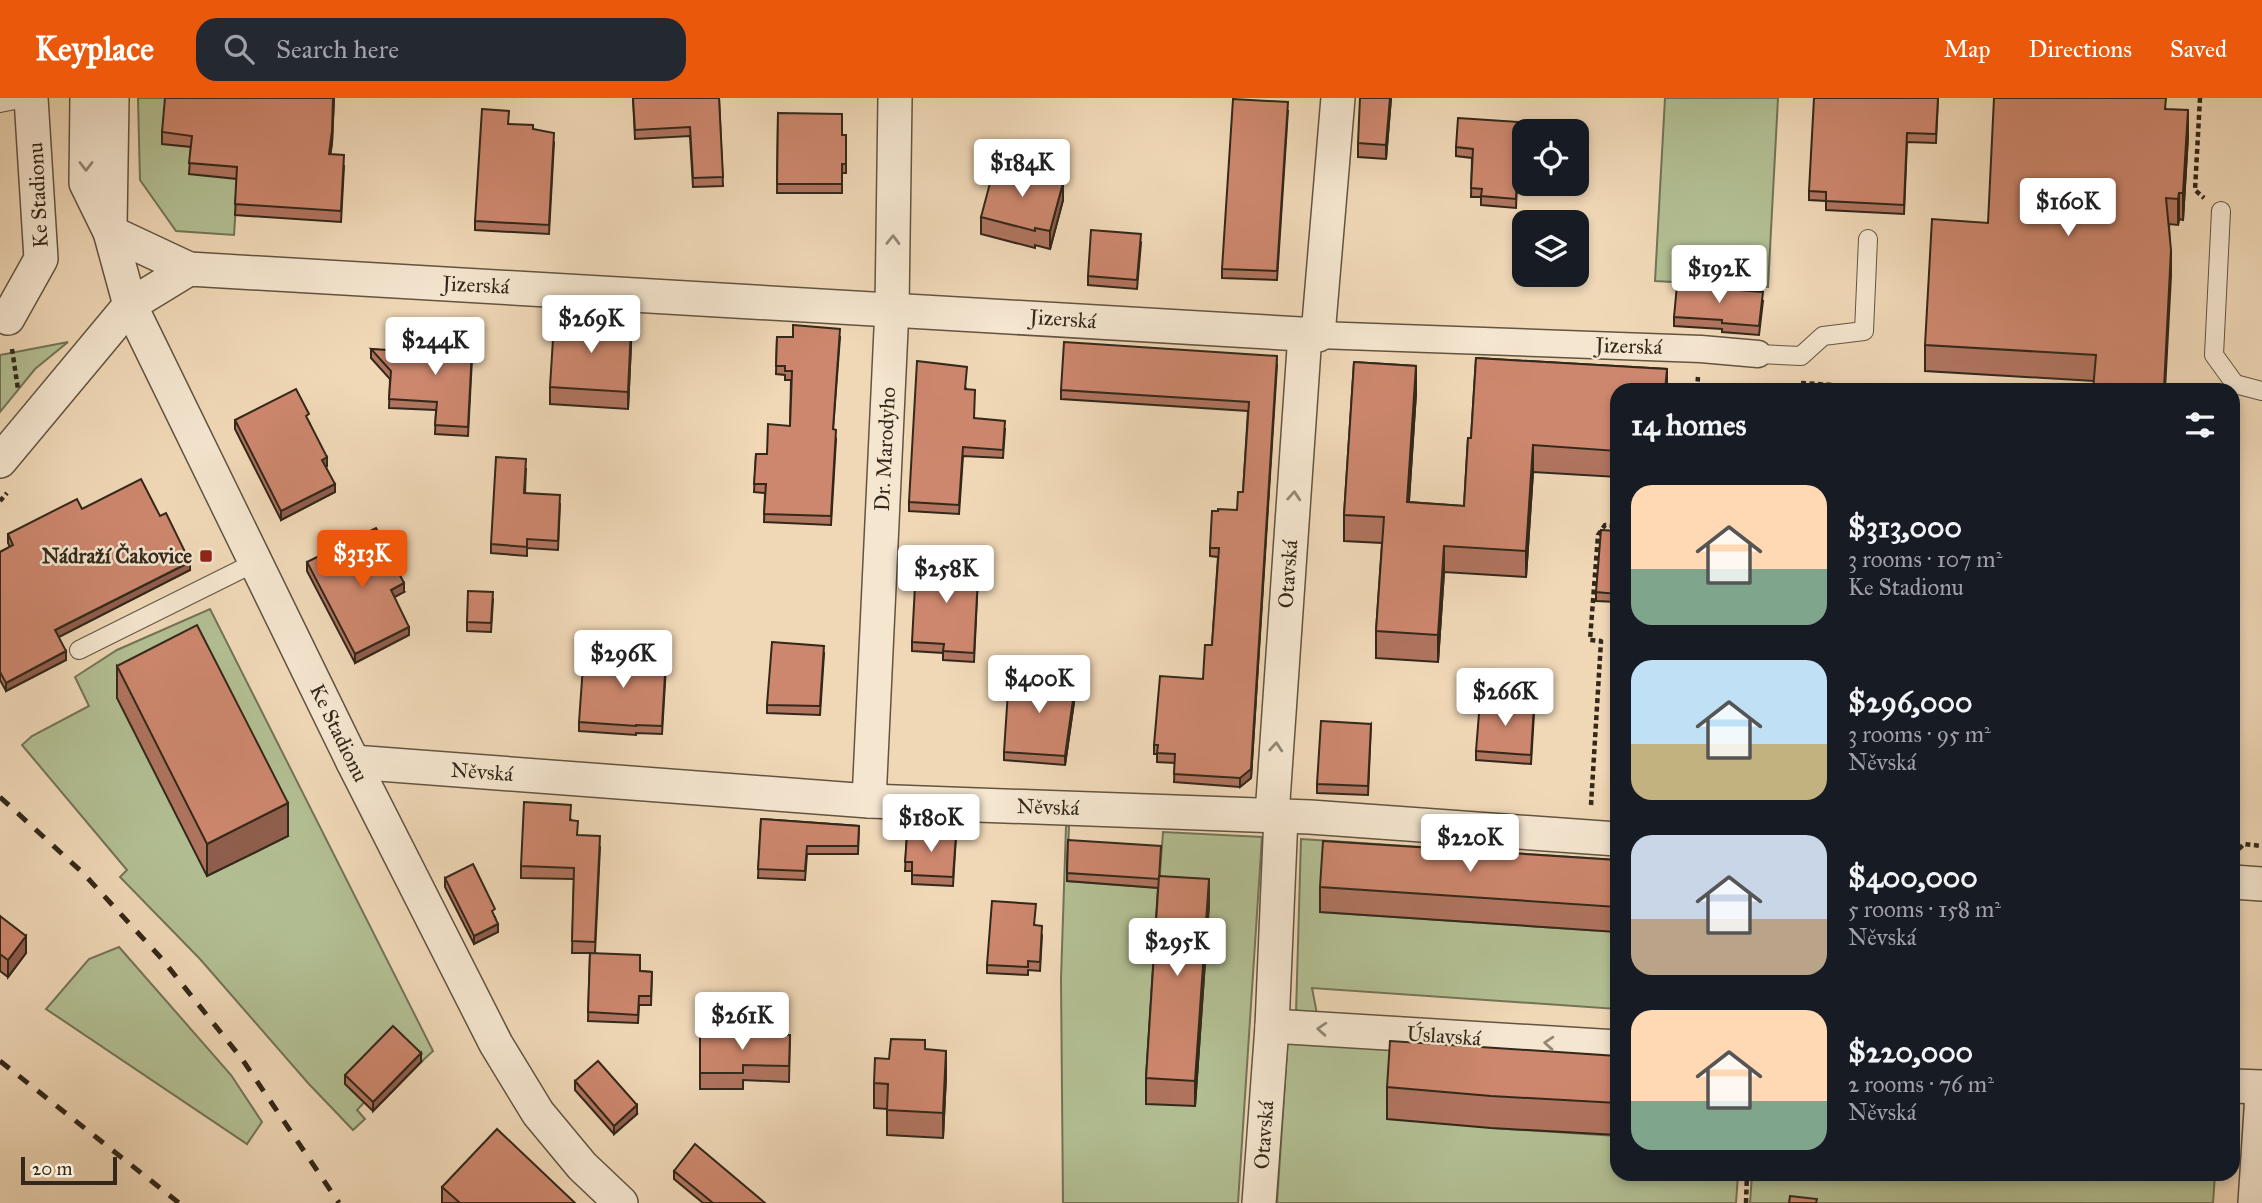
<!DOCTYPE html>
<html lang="en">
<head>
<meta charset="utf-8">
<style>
  body { margin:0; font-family:"IM FELL Great Primer",serif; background:#242831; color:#f1f3f6; height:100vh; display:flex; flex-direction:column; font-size:26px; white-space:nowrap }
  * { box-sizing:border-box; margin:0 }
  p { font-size:23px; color:#9ea1a6 }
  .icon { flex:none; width:38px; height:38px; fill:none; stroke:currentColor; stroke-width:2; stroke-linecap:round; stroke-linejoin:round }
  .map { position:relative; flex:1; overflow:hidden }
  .sheet { position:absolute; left:1610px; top:285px; width:630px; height:798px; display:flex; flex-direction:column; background:#171b24; border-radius:21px; box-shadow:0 4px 10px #0003 }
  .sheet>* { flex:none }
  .tools { position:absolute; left:1512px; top:21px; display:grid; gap:14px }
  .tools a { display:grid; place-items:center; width:77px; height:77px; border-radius:14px; background:#171b24; box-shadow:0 4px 10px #0003; font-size:35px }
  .scale { position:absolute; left:21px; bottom:18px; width:96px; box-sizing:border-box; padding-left:7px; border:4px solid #33281a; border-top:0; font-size:19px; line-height:24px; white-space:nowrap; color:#33281a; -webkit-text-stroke:5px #f5e6d0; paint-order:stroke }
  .price { position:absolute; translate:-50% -60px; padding:0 16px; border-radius:7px; background:#fff; color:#222; font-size:23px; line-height:46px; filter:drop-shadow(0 2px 4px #0008) }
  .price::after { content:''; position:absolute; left:50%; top:42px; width:21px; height:16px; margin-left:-10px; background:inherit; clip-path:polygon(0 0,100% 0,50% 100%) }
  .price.current { background:#ea580c; color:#fff }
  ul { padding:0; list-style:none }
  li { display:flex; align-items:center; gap:21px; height:175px; padding:0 21px }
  li span { display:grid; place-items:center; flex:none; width:196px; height:140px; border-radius:21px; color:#555 }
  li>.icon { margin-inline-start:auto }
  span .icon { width:84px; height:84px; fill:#fffc; stroke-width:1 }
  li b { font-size:30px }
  h2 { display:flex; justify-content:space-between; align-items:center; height:84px; padding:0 21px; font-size:30px }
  header { display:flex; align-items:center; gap:42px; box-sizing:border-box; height:98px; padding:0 35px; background:#ea580c; color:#fff }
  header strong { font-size:33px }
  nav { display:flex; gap:38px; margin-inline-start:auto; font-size:24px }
  .search { width:490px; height:63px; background:#242831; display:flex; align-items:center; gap:18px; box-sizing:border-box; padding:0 24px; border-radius:21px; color:#9ea1a6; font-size:26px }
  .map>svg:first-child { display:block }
  .green { fill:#b3c094; stroke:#737457; stroke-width:2 }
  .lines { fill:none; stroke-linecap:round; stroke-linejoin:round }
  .service-casing { stroke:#625441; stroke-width:20 }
  .pedestrian-casing { stroke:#625441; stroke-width:29 }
  .minor-casing { stroke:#625441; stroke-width:36 }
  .path { stroke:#33281a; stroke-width:4.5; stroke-dasharray:5 3.5; stroke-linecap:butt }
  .service { stroke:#f5e6d0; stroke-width:18 }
  .pedestrian { stroke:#f5e6d0; stroke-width:26 }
  .minor { stroke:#f5e6d0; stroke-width:33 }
  .rail { stroke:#33281a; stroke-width:5; stroke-dasharray:12 12; stroke-linecap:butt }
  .wall { fill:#b0745f; stroke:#33281a; stroke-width:2 }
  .shaded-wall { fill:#905e4d; stroke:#33281a; stroke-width:2 }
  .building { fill:#cd876e; stroke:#33281a; stroke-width:2 }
  .oneway { stroke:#948775 }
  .poi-dot { fill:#8f2418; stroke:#f5e6d0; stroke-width:2.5 }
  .labels { text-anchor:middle; stroke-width:5; stroke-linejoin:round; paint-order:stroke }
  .street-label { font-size:21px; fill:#33281a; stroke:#f5e6d0 }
  .poi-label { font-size:21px; font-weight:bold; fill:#33281a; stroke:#f5e6d0; text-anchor:end }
</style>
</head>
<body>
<header>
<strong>Keyplace</strong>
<div class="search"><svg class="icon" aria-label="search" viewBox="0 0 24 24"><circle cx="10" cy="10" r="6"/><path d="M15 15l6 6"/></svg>Search here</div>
<nav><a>Map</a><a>Directions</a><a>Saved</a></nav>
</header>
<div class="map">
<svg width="2262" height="1105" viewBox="0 0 2262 1105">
  <rect width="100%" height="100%" fill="#f0d8b7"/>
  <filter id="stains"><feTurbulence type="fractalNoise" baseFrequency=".00286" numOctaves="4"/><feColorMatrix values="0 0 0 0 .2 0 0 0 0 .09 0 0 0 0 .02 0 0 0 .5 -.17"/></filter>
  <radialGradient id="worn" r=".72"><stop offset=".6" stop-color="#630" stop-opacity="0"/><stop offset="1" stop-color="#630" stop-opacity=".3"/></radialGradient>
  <g class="green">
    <path d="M138 0H243L234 137 176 133 140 82Z"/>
    <path d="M1665 0H1778L1768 189 1655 183Z"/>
    <path d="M68 244 35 271 0 314V257Z"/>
    <path d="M210 511 433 953 421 964 418 961 422 956 415 950 357 1012 365 1021 353 1032 308 985 200 861 120 779 127 772 22 647 32 638 89 608 75 579 117 552Z"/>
    <path d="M1066 728H1069L1067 783 1159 790 1163 734 1262 739 1238 1105H1063L1061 881Z"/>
    <path d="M1301 741 1617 762V787L1320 814 1617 834V911L1312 890 1317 916 1296 915Z"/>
    <path d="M119 849 231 977 262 1024 247 1046 46 911 89 861Z"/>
    <path d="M1288 938 1617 960 1491 1030 1617 1038V1076H1738L1736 1105H1277Z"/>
    <path d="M1752 1076H2215L2213 1105H1750Z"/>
  </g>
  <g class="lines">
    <g class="service-casing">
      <g id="service">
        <path d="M0 5 25 0"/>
        <path d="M2221 113 2214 257 2235 286 2262 293"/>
        <path d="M1758 256 1801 258 1823 238 1864 233 1868 141"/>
        <path d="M79 552 256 464"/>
      </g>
    </g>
    <g class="pedestrian-casing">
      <path id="pedestrian" d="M1318 237 1701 251 1758 256"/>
    </g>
    <g class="minor-casing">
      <g id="minor">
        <path d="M87 0 86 85 110 134 130 207 353 664 496 946 538 1015 582 1068 621 1105"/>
        <path d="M110 128 112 0"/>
        <path d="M110 134 189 171"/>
        <path d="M8 220 41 161 31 0"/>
        <path d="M0 363 130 207 189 171 1318 237 1338 0"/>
        <path d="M353 664 869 703 1310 719 1617 741"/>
        <path d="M869 703 892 210 895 0"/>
        <path d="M1272 717 1305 236"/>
        <path d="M2233 784 2262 786"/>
        <path d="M1272 928 1617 949"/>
        <path d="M2233 988 2262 989"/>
        <path d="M1259 1105 1272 928 1281 718"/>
        <path d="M2255 1105 2262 997"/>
      </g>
    </g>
    <g class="path">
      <path d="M2200 0 2195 92 2204 100"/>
      <path d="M12 251 18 291"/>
      <path d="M1801 285 1911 292"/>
      <path d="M1697 292 1698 279"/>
      <path d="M0 403 7 395"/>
      <path d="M1591 707 1601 543 1590 542 1598 437 1605 427 1617 428"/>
      <path d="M2239 751 2244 746 2262 748"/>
      <path d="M2233 870 2236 815"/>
      <path d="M1746 1105 1747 1076"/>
    </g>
    <use href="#service" class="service"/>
    <use href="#pedestrian" class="pedestrian"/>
    <use href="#minor" class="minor"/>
    <g class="rail">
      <path d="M0 699 83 775 162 861 242 961 339 1105"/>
      <path d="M0 963 179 1105"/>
    </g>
  </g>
  <g class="wall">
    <path d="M334 0 332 45 330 56 344 68 341 124 235 117 237 81 189 76 191 49 162 46V34Z"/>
    <path d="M633 0H719L723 88 693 89 690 38 635 41Z"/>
    <path d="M1391 0 1386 61 1358 59V45Z"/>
    <path d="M1938 0 1936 45 1907 44 1904 116 1826 112V103L1809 102V93Z"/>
    <path d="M2166 11 2188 38 2183 122 2179 121 2178 127 2169 126 2171 178 2094 283 1925 273V247L1988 125Z"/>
    <path d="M1288 12 1277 182 1222 180V171Z"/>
    <path d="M778 15 842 37 846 46V75H842V95H777Z"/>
    <path d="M509 26 533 31 554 44 549 136 475 132V123Z"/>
    <path d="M1524 33V86H1529V87L1517 86 1516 110 1481 107V99H1471L1472 60 1456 58V49Z"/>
    <path d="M1010 75 1050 82 1063 102 1050 151 1035 147V150L981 136V119Z"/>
    <path d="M1141 145 1137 191 1088 187V178Z"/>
    <path d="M1763 203 1759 237 1722 234V231L1674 228V219Z"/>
    <path d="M611 228 631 247 628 311 550 306V289Z"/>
    <path d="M777 239H840L833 332 836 341 831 427 764 424 765 395 754 394 756 356H767L790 328 791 282H785V277L776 276Z"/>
    <path d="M473 241 468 338 435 336 436 312 389 310 390 281 371 260V251L408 256 444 258Z"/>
    <path d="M1476 260 1667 271V292H1617V379L1533 374 1526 479 1444 474 1438 564 1376 560V533L1382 445 1344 443V417L1354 264 1416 268V295L1409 404 1464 408 1468 340H1471Z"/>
    <path d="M1277 267 1251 680 1240 689 1174 684 1175 665 1157 664V656H1154V647L1203 581 1212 547 1218 459 1210 458V450L1237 412 1243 394 1248 313 1061 301V292Z"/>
    <path d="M966 291 974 320 1005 331 1003 360 963 358 959 416 909 413V404Z"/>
    <path d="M235 322 309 324 327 368 326 369 335 394 281 422 235 331Z"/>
    <path d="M526 370 525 395 560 406 558 452 527 450V458L491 455V446Z"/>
    <path d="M82 411 160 418 190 472 58 539 66 562 6 593 0 582V454L10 449 8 445V436Z"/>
    <path d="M1617 433V504L1596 503V494Z"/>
    <path d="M307 464 404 494 394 499 409 537 355 565 307 473Z"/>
    <path d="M965 477 978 478 974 564 943 562V555L912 553V544Z"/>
    <path d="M493 502 491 534 467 533V524Z"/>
    <path d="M824 556 820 617 767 615V607Z"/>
    <path d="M117 568 288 738 207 778 117 600Z"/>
    <path d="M666 568 662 636 636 635V637L579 633V624Z"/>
    <path d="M1076 590 1065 667 1004 662V654Z"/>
    <path d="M1534 615 1531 666 1476 662V653Z"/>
    <path d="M1371 626 1368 697 1317 695V686Z"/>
    <path d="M761 721 859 728 858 756H807L805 782 758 780Z"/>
    <path d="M571 722 577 737 600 749 595 855 640 873 652 874 651 907H639L638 925 588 923 590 855H572L574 781 521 780V768Z"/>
    <path d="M907 737H956L953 788 912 786V773H905Z"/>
    <path d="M1068 742 1160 778 1209 806 1195 1008 1146 1006V980L1158 790 1067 783Z"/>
    <path d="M1617 762V834L1320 814V789Z"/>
    <path d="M445 780 495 819 498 834 474 846 445 789Z"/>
    <path d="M0 818 26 855 8 879 0 873Z"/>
    <path d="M1035 827 1042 837 1040 873 1028 872V877L987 875V867Z"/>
    <path d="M700 937H790L789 984 743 982V991H700Z"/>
    <path d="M925 951 946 978 943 1040 887 1037V1011L874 1010V985L889 961Z"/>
    <path d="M1617 958V1037L1491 1030 1387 1021V989Z"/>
    <path d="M421 964 373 1013 345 986V977Z"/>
    <path d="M575 983 637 1016 614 1036 575 992Z"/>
    <path d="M674 1073 765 1105H703L674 1081Z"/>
    <path d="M442 1089 575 1105H442Z"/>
  </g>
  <g class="shaded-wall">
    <path d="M334 0 332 45 329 68V56Z"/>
    <path d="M1390 0H1391L1386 61V47Z"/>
    <path d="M2188 12V38L2183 122V95Z"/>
    <path d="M1063 85V102L1050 151V133Z"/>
    <path d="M2179 95V121L2178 127V101Z"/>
    <path d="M2171 152V178L2165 292H2164Z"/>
    <path d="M631 230V247L628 311V294Z"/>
    <path d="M1277 258 1251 680 1240 689V680Z"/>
    <path d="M1416 268V295L1407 431V404Z"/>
    <path d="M1533 347V374L1526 479V453Z"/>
    <path d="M327 359V368L322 371V362Z"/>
    <path d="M335 386V394L281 422V413Z"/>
    <path d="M1444 448V474L1438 564V537Z"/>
    <path d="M190 464V472L55 541V532Z"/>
    <path d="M404 485V494L391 501V492Z"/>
    <path d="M409 529V537L355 565V556Z"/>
    <path d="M66 553V562L6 593V585Z"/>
    <path d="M1076 581V590L1065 667V658Z"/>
    <path d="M288 705V738L207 778V746Z"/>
    <path d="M1209 781V806L1195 1008V983Z"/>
    <path d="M498 826V834L474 846V838Z"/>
    <path d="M26 838V855L8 879V862Z"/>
    <path d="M946 953V978L943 1040V1015Z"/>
    <path d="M421 955V964L373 1013V1004Z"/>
    <path d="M637 1007V1016L614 1036V1028Z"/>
  </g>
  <g class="building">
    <path d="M165 0H333L332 33 329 56 344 57 341 113 235 106 237 69 189 65 192 38 162 34Z"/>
    <path d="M633 0H719L723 79 693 80 690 29 635 32Z"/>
    <path d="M1360 0H1390L1386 47 1358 45Z"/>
    <path d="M1814 0H1938L1936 36 1907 35 1904 107 1826 103V94L1809 93Z"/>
    <path d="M1994 0H2166L2165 11 2188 12 2183 95H2179L2178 101 2166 100 2171 152 2164 290 2177 291V292H2093L2096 257 1925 247 1932 121 1988 125Z"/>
    <path d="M1233 1 1288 4 1277 173 1222 171Z"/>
    <path d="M482 11 509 13 508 26 533 27V31L554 35 549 127 475 123Z"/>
    <path d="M778 15 842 16V37H846V66H842V86H777Z"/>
    <path d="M1458 20 1532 25 1531 33H1524V78L1517 77 1516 101 1481 98 1482 91 1471 90 1473 51 1456 49Z"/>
    <path d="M1018 67 1050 77 1048 81 1063 85 1050 133 1035 130V133L981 119 994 70 1010 75 1012 68 1017 70Z"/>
    <path d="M1091 132 1141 136 1137 182 1088 178Z"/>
    <path d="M1677 187 1763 194 1759 228 1722 225V222L1674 219Z"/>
    <path d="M587 215 611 217 610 228 631 230 628 294 550 289 554 225 586 226Z"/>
    <path d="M793 227 840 231 833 331 836 332 831 418 764 416 766 386H754L756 356H767L768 326 790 328 792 273H785V268H776L777 239H793Z"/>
    <path d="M445 231 473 232 468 329 435 327 437 304 389 301 391 273 371 251 404 253 408 256 444 258Z"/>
    <path d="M1064 244 1277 258 1251 671 1240 680 1174 676 1175 656 1157 655 1158 647H1154L1160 578 1203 581 1205 547H1212L1219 450H1210L1212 413H1218V411L1237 412 1238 394H1243L1249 304 1061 292Z"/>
    <path d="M1476 260 1667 271 1665 292H1617V353L1533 347 1526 453 1444 448 1438 537 1376 533 1384 419 1344 417 1354 264 1416 268 1407 404 1464 408 1468 340H1471Z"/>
    <path d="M917 263 967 269 965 291 975 292 974 320 1005 323 1003 352 963 349 959 407 909 404Z"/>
    <path d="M296 291 309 316 306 318 327 359 322 362 335 386 281 413 235 322Z"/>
    <path d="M496 359 526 361 524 395 560 397 558 443 527 441V449L491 446Z"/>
    <path d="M141 381 160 418 166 415 190 464 55 532 66 553 6 585 0 574V454L13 447 8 436 77 401 82 411Z"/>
    <path d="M376 430 404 485 391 492 409 529 355 556 307 464Z"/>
    <path d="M1601 432 1617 433V496L1596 494Z"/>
    <path d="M930 458 965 460 964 476 978 478 974 555 943 553 944 546 912 544 916 469 930 470Z"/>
    <path d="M468 493 493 494 491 525 467 524Z"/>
    <path d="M197 527 288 705 207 746 117 568Z"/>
    <path d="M772 544 824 548 820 608 767 607Z"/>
    <path d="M584 554 666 559 662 628 636 627V628L579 624Z"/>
    <path d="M1009 578 1076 581 1065 658 1004 654Z"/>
    <path d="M1480 603 1534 607 1531 657 1476 653Z"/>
    <path d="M1321 623 1371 626 1368 688 1317 686Z"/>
    <path d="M524 704 571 707 570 722 578 723 577 737 600 738 595 844 572 843 574 770 521 768Z"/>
    <path d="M761 721 859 728 858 748H807L805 773 758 771Z"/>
    <path d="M914 735 956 737 953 779 912 777V764H905L907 737Z"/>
    <path d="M1068 742 1161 748 1159 781 1067 775Z"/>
    <path d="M1323 743 1617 762V809L1320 789Z"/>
    <path d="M473 766 495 811 492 813 498 826 474 838 445 780Z"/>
    <path d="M1159 778 1209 781 1195 983 1146 980Z"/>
    <path d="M992 803 1036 806 1034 827 1042 828 1040 864 1028 863V869L987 867Z"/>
    <path d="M0 818 26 838 8 862 0 856Z"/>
    <path d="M590 855 640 857V873L652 874 651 898H639L638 917 588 914Z"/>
    <path d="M393 928 421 955 373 1004 345 977Z"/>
    <path d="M700 937H790L789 968 743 967V975H700Z"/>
    <path d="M891 941 925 942V951L946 953 943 1015 887 1012 888 986 874 985 875 960 889 961Z"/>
    <path d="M1390 943 1617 958V1005L1491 998 1387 989Z"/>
    <path d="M598 963 637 1007 614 1028 575 983Z"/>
    <path d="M497 1031 575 1105H460L442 1089Z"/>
    <path d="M695 1046 765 1105H713L674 1073Z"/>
    <path d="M1790 1098 1817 1101 1816 1105H1789Z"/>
  </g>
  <defs><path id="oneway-chevron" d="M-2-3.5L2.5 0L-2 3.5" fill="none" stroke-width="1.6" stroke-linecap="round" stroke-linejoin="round" transform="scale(1.75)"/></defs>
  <g class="oneway">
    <use href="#oneway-chevron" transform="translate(86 68) rotate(90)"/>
    <use href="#oneway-chevron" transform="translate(893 142) rotate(-89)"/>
    <use href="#oneway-chevron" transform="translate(1294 398) rotate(-86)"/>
    <use href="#oneway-chevron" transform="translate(1276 649) rotate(-86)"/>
    <use href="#oneway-chevron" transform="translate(1322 931) rotate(-176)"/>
    <use href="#oneway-chevron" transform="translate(1549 945) rotate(-176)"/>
  </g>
  <rect class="poi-dot" x="199" y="451" width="14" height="14" rx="3.5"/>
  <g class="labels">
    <g class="street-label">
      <text transform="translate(38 97) rotate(-93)" y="7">Ke Stadionu</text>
      <text transform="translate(476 187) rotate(3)" y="7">Jizerská</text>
      <text transform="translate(1063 221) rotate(4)" y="7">Jizerská</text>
      <text transform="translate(1629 248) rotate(2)" y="7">Jizerská</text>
      <text transform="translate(885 351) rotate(-87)" y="7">Dr. Marodyho</text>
      <text transform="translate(1288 476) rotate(-86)" y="7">Otavská</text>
      <text transform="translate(339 635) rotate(64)" y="7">Ke Stadionu</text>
      <text transform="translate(482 674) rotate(4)" y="7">Něvská</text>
      <text transform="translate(1048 709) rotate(2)" y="7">Něvská</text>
      <text transform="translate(1444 938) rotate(4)" y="7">Úslavská</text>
      <text transform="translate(1264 1037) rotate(-86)" y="7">Otavská</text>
    </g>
    <g class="poi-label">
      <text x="192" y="465">Nádraží Čakovice</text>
    </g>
  </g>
  <rect width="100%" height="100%" filter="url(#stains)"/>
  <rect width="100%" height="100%" fill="url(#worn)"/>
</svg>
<div class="tools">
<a><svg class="icon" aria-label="locate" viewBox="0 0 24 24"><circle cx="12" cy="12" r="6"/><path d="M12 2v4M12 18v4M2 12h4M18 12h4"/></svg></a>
<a><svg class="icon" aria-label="layers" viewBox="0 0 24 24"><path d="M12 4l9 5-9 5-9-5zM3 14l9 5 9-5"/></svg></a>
</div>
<div class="scale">20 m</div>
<b class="price" style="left:1022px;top:101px">$184K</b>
<b class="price" style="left:2068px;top:140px">$160K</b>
<b class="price" style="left:1719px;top:207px">$192K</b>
<b class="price" style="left:591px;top:257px">$269K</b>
<b class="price" style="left:435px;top:279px">$244K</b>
<b class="price current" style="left:362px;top:492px">$313K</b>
<b class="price" style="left:946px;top:507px">$258K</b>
<b class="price" style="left:623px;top:592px">$296K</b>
<b class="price" style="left:1039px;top:617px">$400K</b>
<b class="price" style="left:1505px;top:630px">$266K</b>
<b class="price" style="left:931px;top:756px">$180K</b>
<b class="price" style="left:1470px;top:776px">$220K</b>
<b class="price" style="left:1177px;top:880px">$295K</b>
<b class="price" style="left:742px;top:954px">$261K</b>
<section class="sheet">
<h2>14 homes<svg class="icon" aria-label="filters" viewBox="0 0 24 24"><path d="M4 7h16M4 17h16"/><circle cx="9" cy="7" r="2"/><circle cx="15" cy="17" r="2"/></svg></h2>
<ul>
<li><span style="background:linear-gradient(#ffd9b3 60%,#7fa58c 0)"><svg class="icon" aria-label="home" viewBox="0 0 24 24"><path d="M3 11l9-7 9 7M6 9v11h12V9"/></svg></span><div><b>$313,000</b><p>3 rooms · 107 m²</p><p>Ke Stadionu</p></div></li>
<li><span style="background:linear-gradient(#bfe0f5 60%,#c2b280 0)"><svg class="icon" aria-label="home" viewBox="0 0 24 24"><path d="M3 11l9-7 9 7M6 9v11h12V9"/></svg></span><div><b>$296,000</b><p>3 rooms · 95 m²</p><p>Něvská</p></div></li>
<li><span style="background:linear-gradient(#c9d6e8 60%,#b9a48a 0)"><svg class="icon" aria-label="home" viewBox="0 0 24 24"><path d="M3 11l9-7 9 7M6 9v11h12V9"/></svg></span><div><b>$400,000</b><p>5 rooms · 158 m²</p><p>Něvská</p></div></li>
<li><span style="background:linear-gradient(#ffd9b3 65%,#7fa58c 0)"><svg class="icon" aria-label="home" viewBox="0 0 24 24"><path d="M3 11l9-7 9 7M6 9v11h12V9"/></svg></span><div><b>$220,000</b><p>2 rooms · 76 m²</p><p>Něvská</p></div></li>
</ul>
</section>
</div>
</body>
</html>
